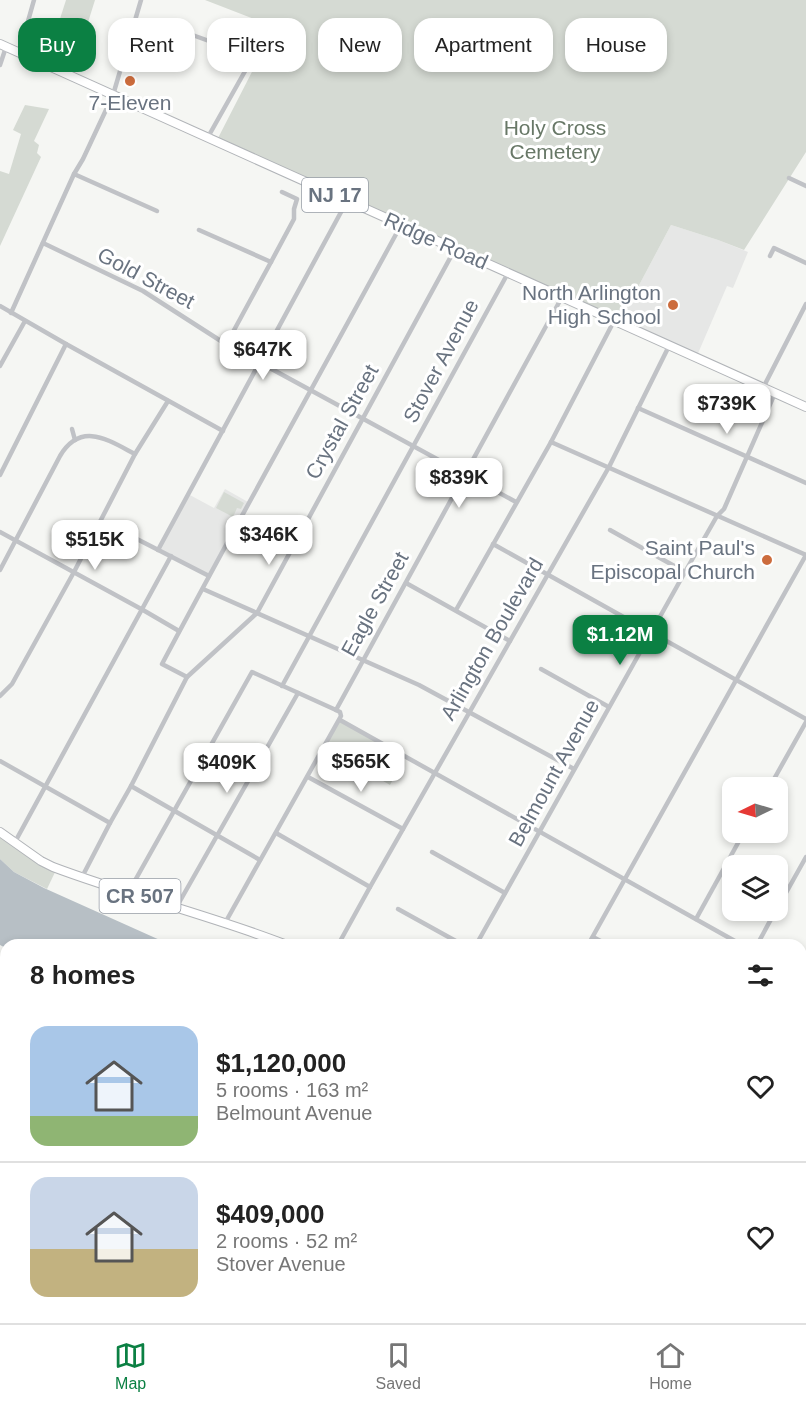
<!DOCTYPE html>
<html lang="en">
<head>
<meta charset="utf-8">
<style>
  body { margin:0; font-family:Arial,sans-serif; background:#f2f2f2; color:#222; height:100vh; display:flex; flex-direction:column; font-size:22px; white-space:nowrap }
  * { box-sizing:border-box; margin:0 }
  p { font-size:20px; color:#767676 }
  .icon { flex:none; width:33px; height:33px; fill:none; stroke:currentColor; stroke-width:2; stroke-linecap:round; stroke-linejoin:round }
  .map { position:relative; flex:1; overflow:hidden }
  .drawer { position:absolute; left:0px; top:939px; width:807px; height:384px; display:flex; flex-direction:column; background:#fff; border-radius:18px 18px 0 0; box-shadow:0 3px 9px #0003 }
  .drawer>* { flex:none }
  .hud { position:absolute; left:18px; top:18px; width:771px; height:54px; display:flex; gap:12px }
  .needle { width:39px; rotate:265deg }
  .tools { position:absolute; left:722px; top:777px; display:grid; gap:12px }
  .tools a { display:grid; place-items:center; width:66px; height:66px; border-radius:12px; background:#fff; box-shadow:0 3px 9px #0003; font-size:30px }
  .price { position:absolute; translate:-50% -51px; padding:0 14px; border-radius:12px; background:#fff; color:#222; font-size:20px; line-height:39px; filter:drop-shadow(0 2px 3px #0008) }
  .price::after { content:''; position:absolute; left:50%; top:36px; width:18px; height:14px; margin-left:-9px; background:inherit; clip-path:polygon(0 0,100% 0,50% 100%) }
  .price.current { background:#0b8043; color:#fff }
  ul { padding:0; list-style:none }
  li { display:flex; align-items:center; gap:18px; height:150px; padding:0 30px }
  li+li { border-top:2px solid #e0e0e0 }
  li span { display:grid; place-items:center; flex:none; width:168px; height:120px; border-radius:18px; color:#555 }
  li>.icon { margin-inline-start:auto }
  span .icon { width:72px; height:72px; fill:#fffc; stroke-width:1 }
  li b { font-size:26px }
  h2 { display:flex; justify-content:space-between; align-items:center; height:72px; padding:0 30px; font-size:26px }
  .pill { padding:0 21px; border-radius:18px; background:#fff; box-shadow:0 3px 9px #0003; font-size:21px; line-height:54px }
  .pill.current { background:#0b8043; color:#fff }
  .dock { display:flex; justify-content:space-around; align-items:center; height:84px; border-top:2px solid #e0e0e0; background:#fff; font-size:16px; color:#767676 }
  .dock a { display:grid; justify-items:center; gap:3px }
  .dock .current { color:#0b8043 }
  .map>svg:first-child { display:block }
  .built { fill:#e6e7e6 }
  .green { fill:#d5dad3 }
  .water { fill:#b7bfc5 }
  .lines { fill:none; stroke-linecap:round; stroke-linejoin:round }
  .secondary-casing { stroke:#b0b4b8; stroke-width:9 }
  .primary-casing { stroke:#b1b4b8; stroke-width:10 }
  .highway-casing { stroke:#b1b3b7; stroke-width:10 }
  .street { stroke:#c0c2c6; stroke-width:4.5 }
  .secondary { stroke:#fff; stroke-width:7 }
  .primary { stroke:#fff; stroke-width:8 }
  .highway { stroke:#fff; stroke-width:8 }
  .poi-dot { fill:#cc6c3d; stroke:#fff; stroke-width:2 }
  .labels { text-anchor:middle; stroke-width:6; stroke-linejoin:round; paint-order:stroke }
  .shield { fill:#fff; stroke:#969da6; stroke-width:1.5 }
  .shield-label { font-size:20px; font-weight:bold; fill:#697380 }
  .poi-label { font-size:21px; fill:#697380; stroke:#fff; text-anchor:end }
  .park-label { font-size:21px; fill:#687867; stroke:#fff }
  .street-label { font-size:21px; fill:#697380; stroke:#fff }
</style>
</head>
<body>
<div class="map">
<svg width="806" height="1323" viewBox="0 0 806 1323">
  <rect width="100%" height="100%" fill="#f5f6f3"/>
  <g class="built">
    <path d="M671 225 718 240 748 252 733 288 727 286 696 358 619 323Z"/>
    <path d="M225 489 248 502 209 576 158 550 188 494 214 508Z"/>
    <path d="M0 1030 6 1033V1192L0 1191Z"/>
    <path d="M267 1317H423L421 1323H265Z"/>
  </g>
  <g class="green">
    <path d="M66 0H95L85 32 58 25Z"/>
    <path d="M205 0H806V152L744 250 718 240 671 225 619 323 216 142 275 27Z"/>
    <path d="M25 105 49 109 34 141 39 145 37 153 41 157 0 246V171L9 174 21 134 13 130Z"/>
    <path d="M224 492 244 503 241 509 237 508 233 517 216 508Z"/>
    <path d="M340 720 405 756 390 785 371 774 369 776 323 751Z"/>
    <path d="M0 832 57 868 47 889 14 872 0 859Z"/>
  </g>
  <g class="water">
    <path d="M0 859 14 872 44 888 171 945H6V948L0 945Z"/>
    <path d="M801 1250 806 1253V1323H767L747 1317H801Z"/>
  </g>
  <g class="lines">
    <g class="secondary-casing">
      <g id="secondary">
        <path d="M0 1032 6 1035"/>
        <path d="M430 1323 431 1317"/>
      </g>
    </g>
    <g class="primary-casing">
      <g id="primary">
        <path d="M0 44 806 407"/>
        <path d="M0 832 41 861 53 867C130 896 210 915 287 945"/>
        <path d="M801 1141 806 1144"/>
        <path d="M544 1317 584 1323"/>
      </g>
    </g>
    <g class="highway-casing">
      <g id="highway">
        <path d="M0 968 6 970"/>
        <path d="M0 981 6 984"/>
        <path d="M0 1007 6 1009"/>
        <path d="M690 1317 709 1323"/>
        <path d="M727 1317 747 1323"/>
      </g>
    </g>
    <g class="street">
      <path d="M176 29 253 57 208 137"/>
      <path d="M19 53 34 0"/>
      <path d="M0 65 6 47"/>
      <path d="M74 174 157 211"/>
      <path d="M789 178 806 186"/>
      <path d="M199 230 271 262 233 332"/>
      <path d="M43 243 143 291 224 343 516 502"/>
      <path d="M770 256 774 248 806 263"/>
      <path d="M271 262 294 219V209L297 199 282 192"/>
      <path d="M0 306 66 344 223 431"/>
      <path d="M11 313 74 174 83 159 113 95 141 0"/>
      <path d="M0 366 25 321"/>
      <path d="M763 388 806 304"/>
      <path d="M638 408 806 483"/>
      <path d="M72 429 75 440"/>
      <path d="M551 442 806 555"/>
      <path d="M0 475 66 344"/>
      <path d="M610 530 685 572"/>
      <path d="M0 532 143 610 179 631"/>
      <path d="M133 537 209 576"/>
      <path d="M493 544 806 719"/>
      <path d="M158 550 347 201"/>
      <path d="M0 570 60 456C81 421 108 440 135 454"/>
      <path d="M406 583 510 641"/>
      <path d="M203 589 419 685 574 769"/>
      <path d="M456 610 551 442 614 321"/>
      <path d="M541 669 609 707"/>
      <path d="M187 677 162 664C240 517 322 371 401 225"/>
      <path d="M282 686 508 273"/>
      <path d="M0 696 12 684 74 572 135 454 168 401"/>
      <path d="M336 710 562 297"/>
      <path d="M340 720 742 945"/>
      <path d="M0 761 110 823"/>
      <path d="M308 777 403 829"/>
      <path d="M131 786 260 860"/>
      <path d="M769 788 806 722"/>
      <path d="M276 833 370 887"/>
      <path d="M15 842 171 556"/>
      <path d="M432 852 505 893"/>
      <path d="M82 877 110 823 131 786 187 677 257 613 455 249"/>
      <path d="M128 893 252 672 336 710 340 712 341 716 225 923"/>
      <path d="M176 908 298 693"/>
      <path d="M398 909 463 945"/>
      <path d="M777 909 806 857"/>
      <path d="M696 919 744 832"/>
      <path d="M593 937 608 945"/>
      <path d="M338 945 370 887 609 467 669 346"/>
      <path d="M476 945 685 572 717 516 724 509 775 393"/>
      <path d="M588 945 806 555"/>
      <path d="M757 945 776 910"/>
      <path d="M801 969 806 972"/>
      <path d="M801 1044 806 1047"/>
      <path d="M801 1117 806 1109"/>
      <path d="M0 1122 6 1124"/>
      <path d="M0 1191 6 1193"/>
      <path d="M0 1288 6 1290"/>
      <path d="M103 1317 124 1323"/>
      <path d="M77 1323 79 1317"/>
      <path d="M258 1323 260 1317"/>
    </g>
    <use href="#secondary" class="secondary"/>
    <use href="#primary" class="primary"/>
    <use href="#highway" class="highway"/>
  </g>
  <g class="poi-dot">
    <circle cx="130" cy="81" r="6"/>
    <circle cx="673" cy="305" r="6"/>
    <circle cx="767" cy="560" r="6"/>
  </g>
  <g class="labels">
    <g class="shield">
      <rect x="302" y="178" width="66" height="34" rx="4.5"/>
      <rect x="99.5" y="879" width="81" height="34" rx="4.5"/>
    </g>
    <g class="shield-label">
      <text x="335" y="202">NJ 17</text>
      <text x="140" y="903">CR 507</text>
    </g>
    <g class="poi-label">
      <text x="130" y="110" text-anchor="middle">7-Eleven</text>
      <text x="661" y="300">North Arlington<tspan x="661" dy="24">High School</tspan></text>
      <text x="755" y="555">Saint Paul's<tspan x="755" dy="24">Episcopal Church</tspan></text>
    </g>
    <g class="park-label">
      <text x="555" y="135">Holy Cross<tspan x="555" dy="24">Cemetery</tspan></text>
    </g>
    <g class="street-label">
      <text transform="translate(436 241) rotate(24)" y="7">Ridge Road</text>
      <text transform="translate(146 278) rotate(28)" y="7">Gold Street</text>
      <text transform="translate(441 361) rotate(-62)" y="7">Stover Avenue</text>
      <text transform="translate(342 422) rotate(-61)" y="7">Crystal Street</text>
      <text transform="translate(375 604) rotate(-61)" y="7">Eagle Street</text>
      <text transform="translate(492 639) rotate(-60)" y="7">Arlington Boulevard</text>
      <text transform="translate(554 773) rotate(-61)" y="7">Belmount Avenue</text>
    </g>
  </g>
</svg>
<div class="tools">
<a><svg class="needle" viewBox="-14 -14 28 28"><path d="M0-13l5 13h-10z" fill="#e53935"/><path d="M0 13l5-13h-10z" fill="#767676"/></svg></a>
<a><svg class="icon" aria-label="layers" viewBox="0 0 24 24"><path d="M12 4l9 5-9 5-9-5zM3 14l9 5 9-5"/></svg></a>
</div>
<b class="price" style="left:263px;top:381px">$647K</b>
<b class="price" style="left:727px;top:435px">$739K</b>
<b class="price" style="left:459px;top:509px">$839K</b>
<b class="price" style="left:269px;top:566px">$346K</b>
<b class="price" style="left:95px;top:571px">$515K</b>
<b class="price current" style="left:620px;top:666px">$1.12M</b>
<b class="price" style="left:361px;top:793px">$565K</b>
<b class="price" style="left:227px;top:794px">$409K</b>
<div class="hud">
<a class="pill current">Buy</a>
<a class="pill">Rent</a>
<a class="pill">Filters</a>
<a class="pill">New</a>
<a class="pill">Apartment</a>
<a class="pill">House</a>
</div>
<section class="drawer">
<h2>8 homes<svg class="icon" aria-label="filters" viewBox="0 0 24 24"><path d="M4 7h16M4 17h16"/><circle cx="9" cy="7" r="2"/><circle cx="15" cy="17" r="2"/></svg></h2>
<ul>
<li><span style="background:linear-gradient(#a9c7e8 75%,#8fb573 0)"><svg class="icon" aria-label="home" viewBox="0 0 24 24"><path d="M3 11l9-7 9 7M6 9v11h12V9"/></svg></span><div><b>$1,120,000</b><p>5 rooms · 163 m²</p><p>Belmount Avenue</p></div><svg class="icon" aria-label="heart" viewBox="0 0 24 24"><path d="M12 20l-8-8c-3-5 5-10 8-4 3-6 11-1 8 4z"/></svg></li>
<li><span style="background:linear-gradient(#c9d6e8 60%,#c2b280 0)"><svg class="icon" aria-label="home" viewBox="0 0 24 24"><path d="M3 11l9-7 9 7M6 9v11h12V9"/></svg></span><div><b>$409,000</b><p>2 rooms · 52 m²</p><p>Stover Avenue</p></div><svg class="icon" aria-label="heart" viewBox="0 0 24 24"><path d="M12 20l-8-8c-3-5 5-10 8-4 3-6 11-1 8 4z"/></svg></li>
</ul>
</section>
</div>
<nav class="dock">
<a class="current"><svg class="icon" aria-label="map" viewBox="0 0 24 24"><path d="M3 6l6-2 6 2 6-2v14l-6 2-6-2-6 2zM9 4v14M15 6v14"/></svg>Map</a>
<a><svg class="icon" aria-label="saved" viewBox="0 0 24 24"><path d="M7 4h10v16l-5-4-5 4z"/></svg>Saved</a>
<a><svg class="icon" aria-label="home" viewBox="0 0 24 24"><path d="M3 11l9-7 9 7M6 9v11h12V9"/></svg>Home</a>
</nav>
</body>
</html>
